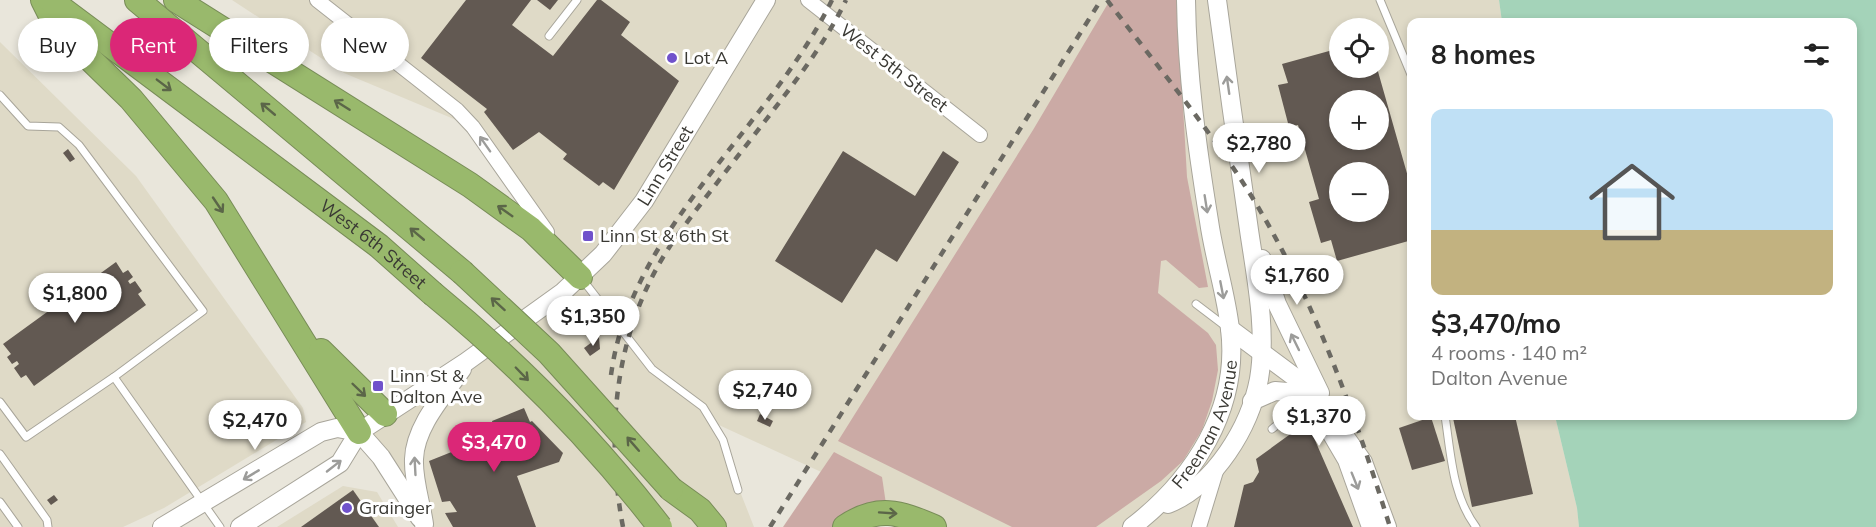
<!DOCTYPE html>
<html lang="en">
<head>
<meta charset="utf-8">
<style>
  body { margin:0; font-family:Mulish,sans-serif; background:#f2f2f2; color:#222; height:100vh; display:flex; flex-direction:column; font-size:22px; white-space:nowrap }
  * { box-sizing:border-box; margin:0 }
  p { font-size:20px; color:#767676 }
  .icon { flex:none; width:33px; height:33px; fill:none; stroke:currentColor; stroke-width:2; stroke-linecap:round; stroke-linejoin:round }
  .map { position:relative; flex:1; overflow:hidden }
  .drawer { position:absolute; left:1407px; top:18px; width:450px; height:402px; display:flex; flex-direction:column; background:#fff; border-radius:12px; box-shadow:0 3px 9px #0003 }
  .drawer>* { flex:none }
  .guide { position:absolute; left:18px; top:18px; width:570px; height:54px; display:flex; gap:12px }
  .fabs { position:absolute; left:1329px; top:18px; display:grid; gap:12px }
  .fabs a { display:grid; place-items:center; width:60px; height:60px; border-radius:50%; background:#fff; box-shadow:0 3px 9px #0003; font-size:30px }
  .price { position:absolute; translate:-50% -51px; padding:0 14px; border-radius:21px; background:#fff; color:#222; font-size:20px; line-height:39px; filter:drop-shadow(0 2px 3px #0008) }
  .price::after { content:''; position:absolute; left:50%; top:36px; width:18px; height:14px; margin-left:-9px; background:inherit; clip-path:polygon(0 0,100% 0,50% 100%) }
  .price.selected { background:#db2777; color:#fff }
  ul { padding:0; list-style:none }
  li { display:grid; align-content:center; gap:12px; height:318px; padding:0 24px }
  li+li { border-top:2px solid #e0e0e0 }
  li span { display:grid; place-items:center; height:186px; border-radius:12px; color:#555 }
  li>.icon { margin-inline-start:auto }
  span .icon { width:108px; height:108px; fill:#fffc; stroke-width:1 }
  li b { font-size:26px }
  h2 { display:flex; justify-content:space-between; align-items:center; height:72px; padding:0 24px; font-size:26px }
  .tag { padding:0 21px; border-radius:27px; background:#fff; box-shadow:0 3px 9px #0003; font-size:21px; line-height:54px }
  .tag.selected { background:#db2777; color:#fff }
  .map>svg:first-child { display:block }
  .built { fill:#dfdac7; fill-rule:evenodd }
  .green { fill:#cbaaa5 }
  .water { fill:#a4d3b9 }
  .building { fill:#625952; fill-rule:evenodd }
  .lines { fill:none; stroke-linecap:round; stroke-linejoin:round }
  .service-casing { stroke:#a8a59a; stroke-width:9 }
  .minor-casing { stroke:#a8a59a; stroke-width:16 }
  .secondary-casing { stroke:#a8a59a; stroke-width:20 }
  .motorway-casing { stroke:#788c58; stroke-width:26 }
  .service { stroke:#fff; stroke-width:7 }
  .minor { stroke:#fff; stroke-width:14 }
  .secondary { stroke:#fff; stroke-width:18 }
  .motorway { stroke:#99b96c; stroke-width:24 }
  .rail { stroke:#6b6962; stroke-width:4.5; stroke-dasharray:8 8; stroke-linecap:butt }
  .motorway-bridge-casing { stroke:#788c58; stroke-width:26; stroke-linecap:butt }
  .motorway-bridge { stroke:#99b96c; stroke-width:24 }
  .oneway { stroke:#5b6648 }
  .oneway2 { stroke:#9c9c9a }
  .poi-dot { fill:#7052cb; stroke:#fff; stroke-width:2 }
  .labels { text-anchor:middle; stroke-width:6; stroke-linejoin:round; paint-order:stroke }
  .poi-label { font-size:18px; fill:#3a3934; stroke:#fff; text-anchor:start }
  .street-label { font-size:18px; fill:#3a3934; stroke:#fff }
</style>
</head>
<body>
<div class="map">
<svg width="1876" height="527" viewBox="0 0 1876 527">
  <rect width="100%" height="100%" fill="#e9e6db"/>
  <g class="built">
    <path d="M232 0H1499L1502 22H1412V416H1555L1577 508 1579 527H941L708 420 719 438 754 527H426L359 432 580 277 473 127 344 73ZM1340 28H1378V68H1340ZM1340 100H1378V140H1340ZM1340 172H1378V212H1340Z"/>
    <path d="M0 42 136 176 303 408 306 422 164 508 123 527H0Z"/>
    <path d="M343 486 377 492 398 527H277Z"/>
  </g>
  <g class="green">
    <path d="M1110 0H1177L1187 177 1208 287 1199 288 1166 260 1161 261 1158 293 1208 333 1216 345 1218 370 1212 401 1202 430 1183 461 1161 481 1096 527H1012L838 441 1033 130Z"/>
    <path d="M834 452 882 477 886 504 833 527H783Z"/>
  </g>
  <path class="water" d="M1499 0H1876V527H1579L1577 508 1555 416H1852V22H1502Z"/>
  <g class="building">
    <path d="M466 0H531L512 25 553 56 597 0H601L630 22 621 35 679 81 614 190 603 182 599 186 563 159 567 154 539 132 513 150 484 112 487 109 421 58Z"/>
    <path d="M537 0H558L550 10Z"/>
    <path d="M1340 48V68H1377L1412 191V240L1337 261 1331 240 1321 243 1309 202 1319 199 1298 125 1289 127 1278 85 1288 83 1282 64ZM1340 100H1378V140H1340ZM1340 172H1378V212H1340Z"/>
    <path d="M68 149 75 159 70 162 63 153Z"/>
    <path d="M843 151 915 196 943 151 959 162 897 262 876 249 842 303 775 261Z"/>
    <path d="M116 262 123 273 128 270 133 277 128 281 130 284 135 281 142 291 138 294 146 305 34 386 26 375 21 378 14 368 19 364 17 361 12 364 7 357 11 354 3 344Z"/>
    <path d="M599 337 600 349 590 356 584 348Z"/>
    <path d="M524 408 530 422 532 421 563 453 559 462 517 476 536 527H453L445 513 457 512 450 501 442 502 429 461 454 451 451 445 494 429 492 421Z"/>
    <path d="M760 414 773 421 770 427 757 421Z"/>
    <path d="M1465 416H1515L1533 494 1472 507 1453 418Z"/>
    <path d="M1431 417 1445 461 1412 470 1399 428Z"/>
    <path d="M1307 422 1353 527H1234L1244 485 1253 482 1259 472 1256 459Z"/>
    <path d="M353 490 379 527H301Z"/>
    <path d="M54 495 58 500 51 505 47 500Z"/>
  </g>
  <g class="lines">
    <g class="service-casing">
      <g id="service">
        <path d="M1380 0 1412 77"/>
        <path d="M549 36 577 0"/>
        <path d="M0 95 28 126 59 127 79 145 203 311 114 377 26 437 0 402"/>
        <path d="M582 279 652 369 703 407 723 440 738 490"/>
        <path d="M1196 304 1225 326"/>
        <path d="M114 377 220 527"/>
        <path d="M1445 416C1451 454 1452 495 1476 527"/>
        <path d="M1272 429 1307 402"/>
        <path d="M0 454 47 520 48 527"/>
        <path d="M0 502 18 527"/>
      </g>
    </g>
    <g class="minor-casing">
      <g id="minor">
        <path d="M317 0 457 110 473 127 547 232"/>
        <path d="M808 0 980 135"/>
        <path d="M1199 527 1217 468"/>
      </g>
    </g>
    <g class="secondary-casing">
      <g id="secondary">
        <path d="M1262 259 1277 304 1320 393"/>
        <path d="M1230 329 1312 390 1363 462 1387 527"/>
        <path d="M1252 401 1275 391 1299 393"/>
        <path d="M1330 431 1347 460 1371 527"/>
        <path d="M359 432 381 457 420 518"/>
        <path d="M1168 504C1215 485 1250 427 1259 379 1267 331 1256 278 1249 230 1238 153 1227 77 1217 0"/>
        <path d="M424 524C421 503 413 480 414 459 415 426 444 395 462 369"/>
        <path d="M162 527 321 432 337 428 359 432"/>
        <path id="s1" d="M240 527 340 463 359 432 466 362 563 292 603 254 644 201 766 0"/>
        <path id="s2" d="M1132 527C1193 480 1240 409 1230 329 1226 293 1214 257 1209 221 1197 147 1187 75 1186 0"/>
      </g>
    </g>
    <g class="motorway-casing">
      <g id="motorway">
        <path d="M43 0 56 26 131 99 216 201 359 432"/>
        <path id="s3" d="M50 0 379 246 432 293"/>
        <path d="M137 0 462 272"/>
        <path d="M176 0 470 185 531 229 580 277"/>
        <path d="M321 351 385 414"/>
        <path d="M671 489 700 510 714 527"/>
        <path d="M845 527C878 505 899 512 934 527"/>
      </g>
    </g>
    <use href="#service" class="service"/>
    <use href="#minor" class="minor"/>
    <use href="#secondary" class="secondary"/>
    <use href="#motorway" class="motorway"/>
    <g class="rail">
      <path d="M1107 0C1154 62 1205 123 1247 189 1312 292 1354 412 1390 527"/>
      <path d="M611 375C631 227 769 129 832 0"/>
      <path d="M623 527C604 427 616 321 677 236 705 197 736 159 765 121 795 82 825 44 846 0"/>
      <path d="M770 527 1101 0"/>
    </g>
    <g class="motorway-bridge-casing">
      <g id="motorway-bridge">
        <path d="M462 272 549 353 671 489"/>
        <path d="M432 293C515 361 594 441 660 527"/>
      </g>
    </g>
    <use href="#motorway-bridge" class="motorway-bridge"/>
  </g>
  <defs><path id="oneway-shaft" d="M-6 0H5M1.5-3L5.5 0L1.5 3" fill="none" stroke-width="1.6" stroke-linecap="round" stroke-linejoin="round" transform="scale(1.5)"/></defs>
  <g class="oneway">
    <use href="#oneway-shaft" transform="translate(164 85) rotate(37)"/>
    <use href="#oneway-shaft" transform="translate(342 105) rotate(-148)"/>
    <use href="#oneway-shaft" transform="translate(268 109) rotate(-140)"/>
    <use href="#oneway-shaft" transform="translate(218 205) rotate(56)"/>
    <use href="#oneway-shaft" transform="translate(505 211) rotate(-145)"/>
    <use href="#oneway-shaft" transform="translate(417 234) rotate(-140)"/>
    <use href="#oneway-shaft" transform="translate(498 304) rotate(-138)"/>
    <use href="#oneway-shaft" transform="translate(522 374) rotate(46)"/>
    <use href="#oneway-shaft" transform="translate(359 390) rotate(44)"/>
    <use href="#oneway-shaft" transform="translate(633 444) rotate(-131)"/>
    <use href="#oneway-shaft" transform="translate(888 513) rotate(4)"/>
  </g>
  <g class="oneway2">
    <use href="#oneway-shaft" transform="translate(1228 85) rotate(-98)"/>
    <use href="#oneway-shaft" transform="translate(485 144) rotate(-125)"/>
    <use href="#oneway-shaft" transform="translate(1206 204) rotate(81)"/>
    <use href="#oneway-shaft" transform="translate(1222 290) rotate(79)"/>
    <use href="#oneway-shaft" transform="translate(1295 342) rotate(-116)"/>
    <use href="#oneway-shaft" transform="translate(334 466) rotate(-38)"/>
    <use href="#oneway-shaft" transform="translate(415 466) rotate(-93)"/>
    <use href="#oneway-shaft" transform="translate(251 475) rotate(149)"/>
    <use href="#oneway-shaft" transform="translate(1355 481) rotate(68)"/>
  </g>
  <g class="poi-dot">
    <circle cx="672" cy="58" r="6"/>
    <rect x="582" y="230" width="12" height="12" rx="3"/>
    <rect x="372" y="380" width="12" height="12" rx="3"/>
    <circle cx="347" cy="508" r="6"/>
  </g>
  <g class="labels">
    <g class="poi-label">
      <text x="684" y="64">Lot A</text>
      <text x="600" y="242">Linn St &amp; 6th St</text>
      <text x="390" y="382">Linn St &amp;<tspan x="390" dy="21">Dalton Ave</tspan></text>
      <text x="359" y="514">Grainger</text>
    </g>
    <g class="street-label">
      <text transform="translate(894 68) rotate(38)" y="6">West 5th Street</text>
      <text dy="6" stroke="none"><textPath href="#s1" startOffset="566">Linn Street</textPath></text>
      <text dy="6" stroke="none"><textPath href="#s3" startOffset="405">West 6th Street</textPath></text>
      <text dy="6" stroke="none"><textPath href="#s2" startOffset="130">Freeman Avenue</textPath></text>
    </g>
  </g>
</svg>
<div class="fabs">
<a><svg class="icon" aria-label="locate" viewBox="0 0 24 24"><circle cx="12" cy="12" r="6"/><path d="M12 2v4M12 18v4M2 12h4M18 12h4"/></svg></a>
<a>+</a>
<a>−</a>
</div>
<b class="price" style="left:1259px;top:174px">$2,780</b>
<b class="price" style="left:1297px;top:306px">$1,760</b>
<b class="price" style="left:75px;top:324px">$1,800</b>
<b class="price" style="left:593px;top:347px">$1,350</b>
<b class="price" style="left:765px;top:421px">$2,740</b>
<b class="price" style="left:1319px;top:447px">$1,370</b>
<b class="price" style="left:255px;top:451px">$2,470</b>
<b class="price selected" style="left:494px;top:473px">$3,470</b>
<div class="guide">
<a class="tag">Buy</a>
<a class="tag selected">Rent</a>
<a class="tag">Filters</a>
<a class="tag">New</a>
</div>
<section class="drawer">
<h2>8 homes<svg class="icon" aria-label="filters" viewBox="0 0 24 24"><path d="M4 7h16M4 17h16"/><circle cx="9" cy="7" r="2"/><circle cx="15" cy="17" r="2"/></svg></h2>
<ul>
<li><span style="background:linear-gradient(#bfe0f5 65%,#c2b280 0)"><svg class="icon" aria-label="home" viewBox="0 0 24 24"><path d="M3 11l9-7 9 7M6 9v11h12V9"/></svg></span><div><b>$3,470/mo</b><p>4 rooms · 140 m²</p><p>Dalton Avenue</p></div></li>
</ul>
</section>
</div>
</body>
</html>
